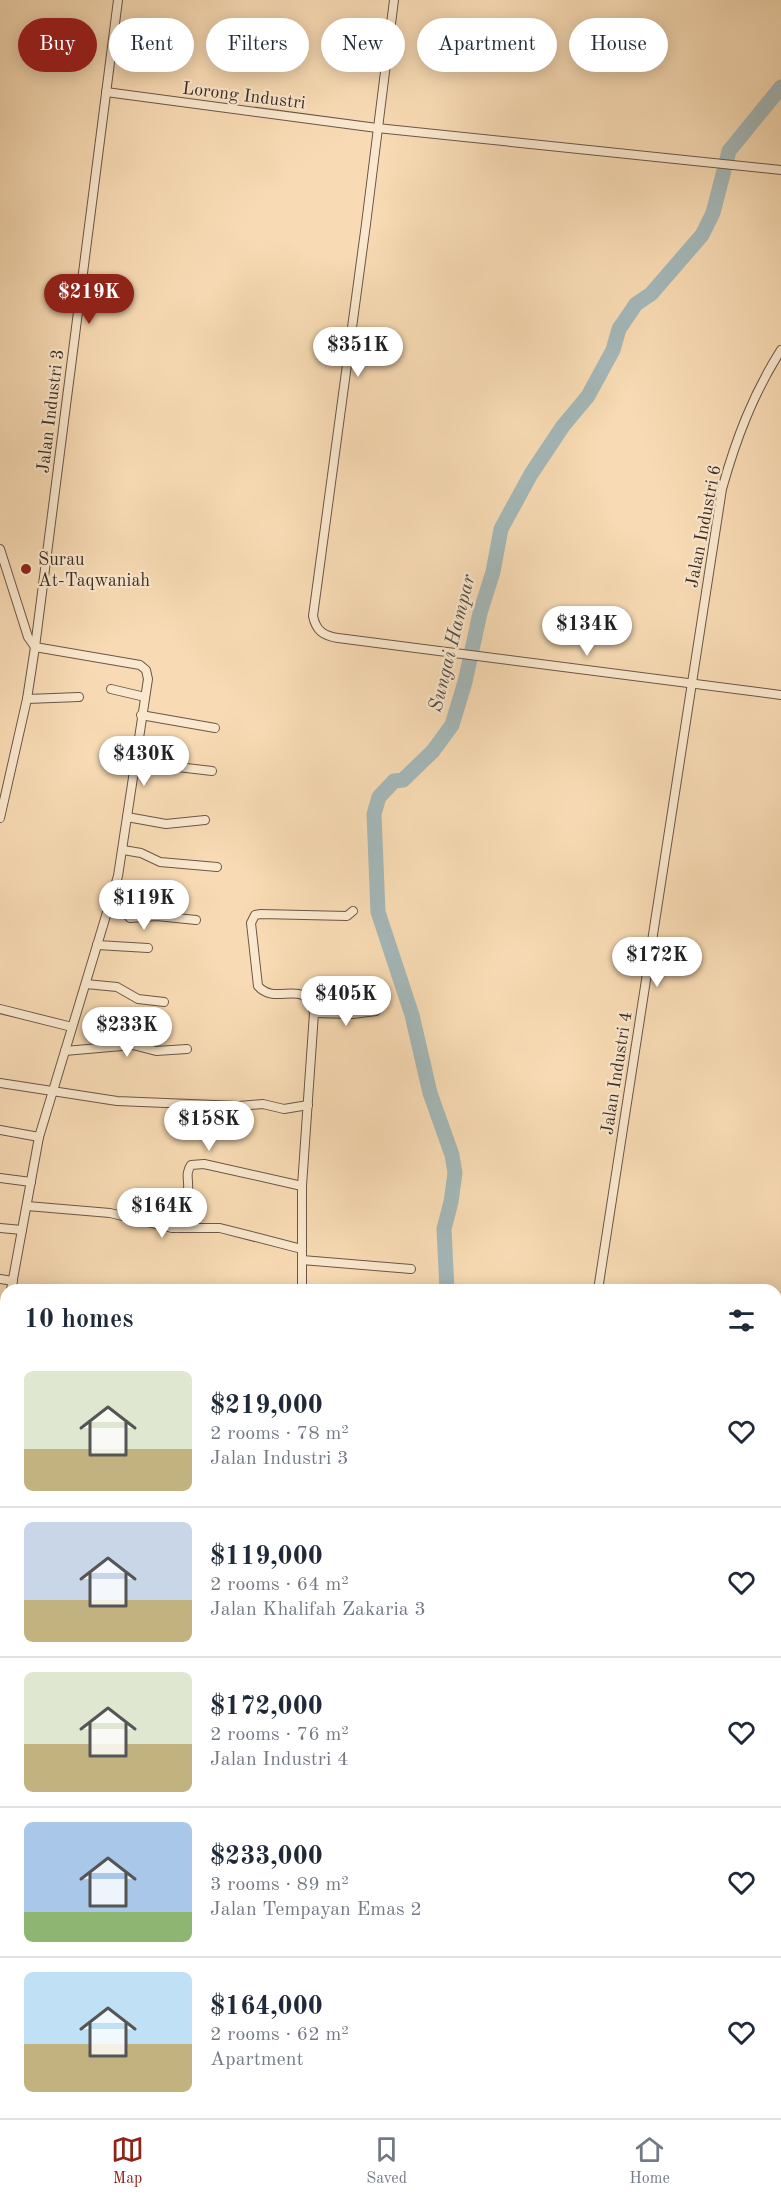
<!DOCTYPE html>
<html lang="en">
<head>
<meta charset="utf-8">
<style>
  body { margin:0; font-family:"Old Standard TT",serif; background:#f6f6f7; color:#1f2937; height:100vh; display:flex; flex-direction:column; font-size:22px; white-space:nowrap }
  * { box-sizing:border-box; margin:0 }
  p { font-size:20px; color:#747a83 }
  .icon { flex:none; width:33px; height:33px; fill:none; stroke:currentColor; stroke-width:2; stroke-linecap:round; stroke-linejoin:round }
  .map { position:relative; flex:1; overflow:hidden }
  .details { position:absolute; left:0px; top:1284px; width:782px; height:834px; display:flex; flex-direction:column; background:#fff; border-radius:18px 18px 0 0; box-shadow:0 3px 15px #0003 }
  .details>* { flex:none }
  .top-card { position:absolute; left:18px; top:18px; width:746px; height:54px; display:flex; gap:12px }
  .price { position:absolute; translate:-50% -51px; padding:0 14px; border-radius:21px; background:#fff; color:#222; font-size:20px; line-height:39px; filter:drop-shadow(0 2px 3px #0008) }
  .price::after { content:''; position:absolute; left:50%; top:36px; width:18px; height:14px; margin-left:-9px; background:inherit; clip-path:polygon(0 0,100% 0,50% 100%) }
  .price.on { background:#8f2418; color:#fff }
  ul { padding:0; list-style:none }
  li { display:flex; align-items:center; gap:18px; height:150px; padding:0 24px }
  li+li { border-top:2px solid #e0e1e3 }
  li span { display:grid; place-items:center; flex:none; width:168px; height:120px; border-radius:9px; color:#555 }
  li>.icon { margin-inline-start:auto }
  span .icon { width:72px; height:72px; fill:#fffc; stroke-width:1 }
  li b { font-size:26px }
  h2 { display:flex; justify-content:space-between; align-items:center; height:72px; padding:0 24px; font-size:26px }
  .pill { padding:0 21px; border-radius:27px; background:#fff; box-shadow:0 3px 15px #0003; font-size:21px; line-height:54px }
  .pill.on { background:#8f2418; color:#fff }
  .tabs { display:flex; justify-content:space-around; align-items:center; height:84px; border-top:2px solid #e0e1e3; background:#fff; font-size:16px; color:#747a83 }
  .tabs a { display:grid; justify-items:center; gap:3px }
  .tabs .on { color:#8f2418 }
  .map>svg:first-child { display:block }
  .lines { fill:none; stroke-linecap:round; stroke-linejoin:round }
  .river { stroke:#a4b8b9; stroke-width:15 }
  .street-casing { stroke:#6b5647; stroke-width:10 }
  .street { stroke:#fae8ce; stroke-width:8 }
  .poi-dot { fill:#8f2418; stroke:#fae8ce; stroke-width:2 }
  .labels { text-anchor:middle; stroke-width:4.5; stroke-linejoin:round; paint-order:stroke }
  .street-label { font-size:18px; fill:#3c2a23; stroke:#fae8ce }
  .poi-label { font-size:18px; fill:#3c2a23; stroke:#fae8ce; text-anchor:start }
  .water-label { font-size:20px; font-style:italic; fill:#564e48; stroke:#fae8ce }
</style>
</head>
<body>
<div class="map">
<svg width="781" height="2118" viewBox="0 0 781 2118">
  <rect width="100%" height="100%" fill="#f8dbb4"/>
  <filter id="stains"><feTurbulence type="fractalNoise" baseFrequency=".00333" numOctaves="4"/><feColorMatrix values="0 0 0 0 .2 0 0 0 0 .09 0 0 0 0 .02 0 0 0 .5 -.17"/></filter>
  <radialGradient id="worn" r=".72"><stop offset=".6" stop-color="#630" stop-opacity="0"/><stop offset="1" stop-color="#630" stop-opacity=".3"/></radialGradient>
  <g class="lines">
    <g class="river">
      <path d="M447 1290 444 1229 451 1202 455 1173 452 1155 430 1093 412 1015 378 912 374 814 379 797 394 781 403 780 433 751 452 725 465 682 480 613 493 572 501 529 531 474 563 426 588 396 613 350 619 329 636 304 651 294 702 235 713 213 729 151 781 87"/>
      <path d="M776 1871 781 1867"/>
      <path d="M322 2118 324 2112"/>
    </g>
    <g class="street-casing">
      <g id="street">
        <path d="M394 0 366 224 313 616C316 631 324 636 338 638L781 695"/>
        <path d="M106 92 377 128 781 170"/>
        <path d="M0 549 28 637 35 647"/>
        <path d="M111 689 145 697"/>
        <path d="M27 699 79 697"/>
        <path d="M141 715 215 728"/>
        <path d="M135 762 212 771"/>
        <path d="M127 817 166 824 205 820"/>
        <path d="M0 818 27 699 35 647 118 0"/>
        <path d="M123 850 141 853 160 862 217 867"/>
        <path d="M112 900 130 918 157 916 196 920"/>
        <path d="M97 945 148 948"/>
        <path d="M86 984 117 987 138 999 164 1002"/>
        <path d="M0 1009 72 1027"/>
        <path d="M314 1013 353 1014 376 1011"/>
        <path d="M65 1051 133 1045 156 1051 187 1049"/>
        <path d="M0 1083 117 1101 239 1106 263 1104 284 1109 308 1105"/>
        <path d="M0 1130 39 1137"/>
        <path d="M0 1178 31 1182"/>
        <path d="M27 1206 110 1213 172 1228H220L302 1249"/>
        <path d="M0 1228 22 1230"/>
        <path d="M177 1228C183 1216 187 1202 188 1189 189 1179 185 1174 191 1165L204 1164 302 1186"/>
        <path d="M302 1260 411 1269"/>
        <path d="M0 1279 13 1281"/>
        <path d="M11 1290 39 1137 118 876 148 679 146 670 140 665 35 647"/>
        <path d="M168 1290H169"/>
        <path d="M302 1290V1186L314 1013C306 976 276 1007 258 986L251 923 255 915 261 914 347 916 353 911"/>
        <path d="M598 1290 722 489C736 439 753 394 781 350"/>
        <path d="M0 1353 6 1320"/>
        <path d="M776 1418 781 1402"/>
        <path d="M0 1489 6 1490"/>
        <path d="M0 1568 6 1569"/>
        <path d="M0 1621H6"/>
        <path d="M0 1738 6 1739"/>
        <path d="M0 1882 6 1883"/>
        <path d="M776 2064H781"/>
        <path d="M154 2112 167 2118"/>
        <path d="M751 2112 781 2115"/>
        <path d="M142 2118 143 2112"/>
        <path d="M391 2118 395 2112"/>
        <path d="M690 2118 691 2112"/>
      </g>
    </g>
    <use href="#street" class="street"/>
  </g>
  <circle class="poi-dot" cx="26" cy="569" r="6"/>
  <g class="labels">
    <g class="street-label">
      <text transform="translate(244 95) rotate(7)" y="6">Lorong Industri</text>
      <text transform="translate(50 411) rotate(-83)" y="6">Jalan Industri 3</text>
      <text transform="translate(703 526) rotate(-79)" y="6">Jalan Industri 6</text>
      <text transform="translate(616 1073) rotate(-81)" y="6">Jalan Industri 4</text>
    </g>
    <g class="poi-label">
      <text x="38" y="565">Surau<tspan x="38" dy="21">At-Taqwaniah</tspan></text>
    </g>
    <g class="water-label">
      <text transform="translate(451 643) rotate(-76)" y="7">Sungai Hampar</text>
    </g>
  </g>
  <rect width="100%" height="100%" filter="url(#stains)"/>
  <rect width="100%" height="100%" fill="url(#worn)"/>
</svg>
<b class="price on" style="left:89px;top:325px">$219K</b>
<b class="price" style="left:358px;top:378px">$351K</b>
<b class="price" style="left:587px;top:657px">$134K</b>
<b class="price" style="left:144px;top:787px">$430K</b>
<b class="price" style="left:144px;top:931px">$119K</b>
<b class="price" style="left:657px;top:988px">$172K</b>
<b class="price" style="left:346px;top:1027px">$405K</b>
<b class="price" style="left:127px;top:1058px">$233K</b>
<b class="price" style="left:209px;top:1152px">$158K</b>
<b class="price" style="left:162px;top:1239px">$164K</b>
<div class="top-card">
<a class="pill on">Buy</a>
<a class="pill">Rent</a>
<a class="pill">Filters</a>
<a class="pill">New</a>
<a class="pill">Apartment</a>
<a class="pill">House</a>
</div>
<section class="details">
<h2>10 homes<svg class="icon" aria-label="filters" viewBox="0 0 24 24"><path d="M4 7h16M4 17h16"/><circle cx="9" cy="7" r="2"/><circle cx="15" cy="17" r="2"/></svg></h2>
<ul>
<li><span style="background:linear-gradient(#dfe7d0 65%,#c2b280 0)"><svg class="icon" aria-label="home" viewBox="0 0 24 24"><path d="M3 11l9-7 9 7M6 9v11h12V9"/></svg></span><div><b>$219,000</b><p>2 rooms · 78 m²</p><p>Jalan Industri 3</p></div><svg class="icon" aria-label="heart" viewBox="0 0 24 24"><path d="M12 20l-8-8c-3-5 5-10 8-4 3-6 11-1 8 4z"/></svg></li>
<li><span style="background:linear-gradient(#c9d6e8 65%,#c2b280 0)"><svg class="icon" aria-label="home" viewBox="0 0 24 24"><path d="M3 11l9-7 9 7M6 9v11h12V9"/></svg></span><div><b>$119,000</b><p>2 rooms · 64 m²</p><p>Jalan Khalifah Zakaria 3</p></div><svg class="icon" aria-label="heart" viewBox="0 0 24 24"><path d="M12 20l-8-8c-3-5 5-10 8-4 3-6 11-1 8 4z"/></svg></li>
<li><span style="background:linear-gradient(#dfe7d0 60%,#c2b280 0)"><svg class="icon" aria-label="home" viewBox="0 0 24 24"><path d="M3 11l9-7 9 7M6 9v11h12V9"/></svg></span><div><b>$172,000</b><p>2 rooms · 76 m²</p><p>Jalan Industri 4</p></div><svg class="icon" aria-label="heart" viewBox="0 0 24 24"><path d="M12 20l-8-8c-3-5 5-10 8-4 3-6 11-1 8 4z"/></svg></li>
<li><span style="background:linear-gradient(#a9c7e8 75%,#8fb573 0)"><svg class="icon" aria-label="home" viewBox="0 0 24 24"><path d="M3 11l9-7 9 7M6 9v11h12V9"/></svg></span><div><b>$233,000</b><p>3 rooms · 89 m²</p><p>Jalan Tempayan Emas 2</p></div><svg class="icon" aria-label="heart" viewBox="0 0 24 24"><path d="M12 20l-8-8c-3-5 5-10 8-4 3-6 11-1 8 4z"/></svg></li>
<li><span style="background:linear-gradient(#bfe0f5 60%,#c2b280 0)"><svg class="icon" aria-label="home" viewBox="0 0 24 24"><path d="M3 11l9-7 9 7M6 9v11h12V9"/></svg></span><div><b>$164,000</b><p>2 rooms · 62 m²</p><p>Apartment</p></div><svg class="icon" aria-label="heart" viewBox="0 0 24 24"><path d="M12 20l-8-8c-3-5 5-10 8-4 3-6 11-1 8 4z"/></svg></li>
</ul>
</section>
</div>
<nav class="tabs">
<a class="on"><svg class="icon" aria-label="map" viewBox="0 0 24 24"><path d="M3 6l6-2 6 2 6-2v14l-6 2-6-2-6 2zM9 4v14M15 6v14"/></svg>Map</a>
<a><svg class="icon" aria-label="saved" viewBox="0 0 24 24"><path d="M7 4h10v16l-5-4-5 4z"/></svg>Saved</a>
<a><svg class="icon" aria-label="home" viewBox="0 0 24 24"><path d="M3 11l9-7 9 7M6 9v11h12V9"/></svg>Home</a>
</nav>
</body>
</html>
